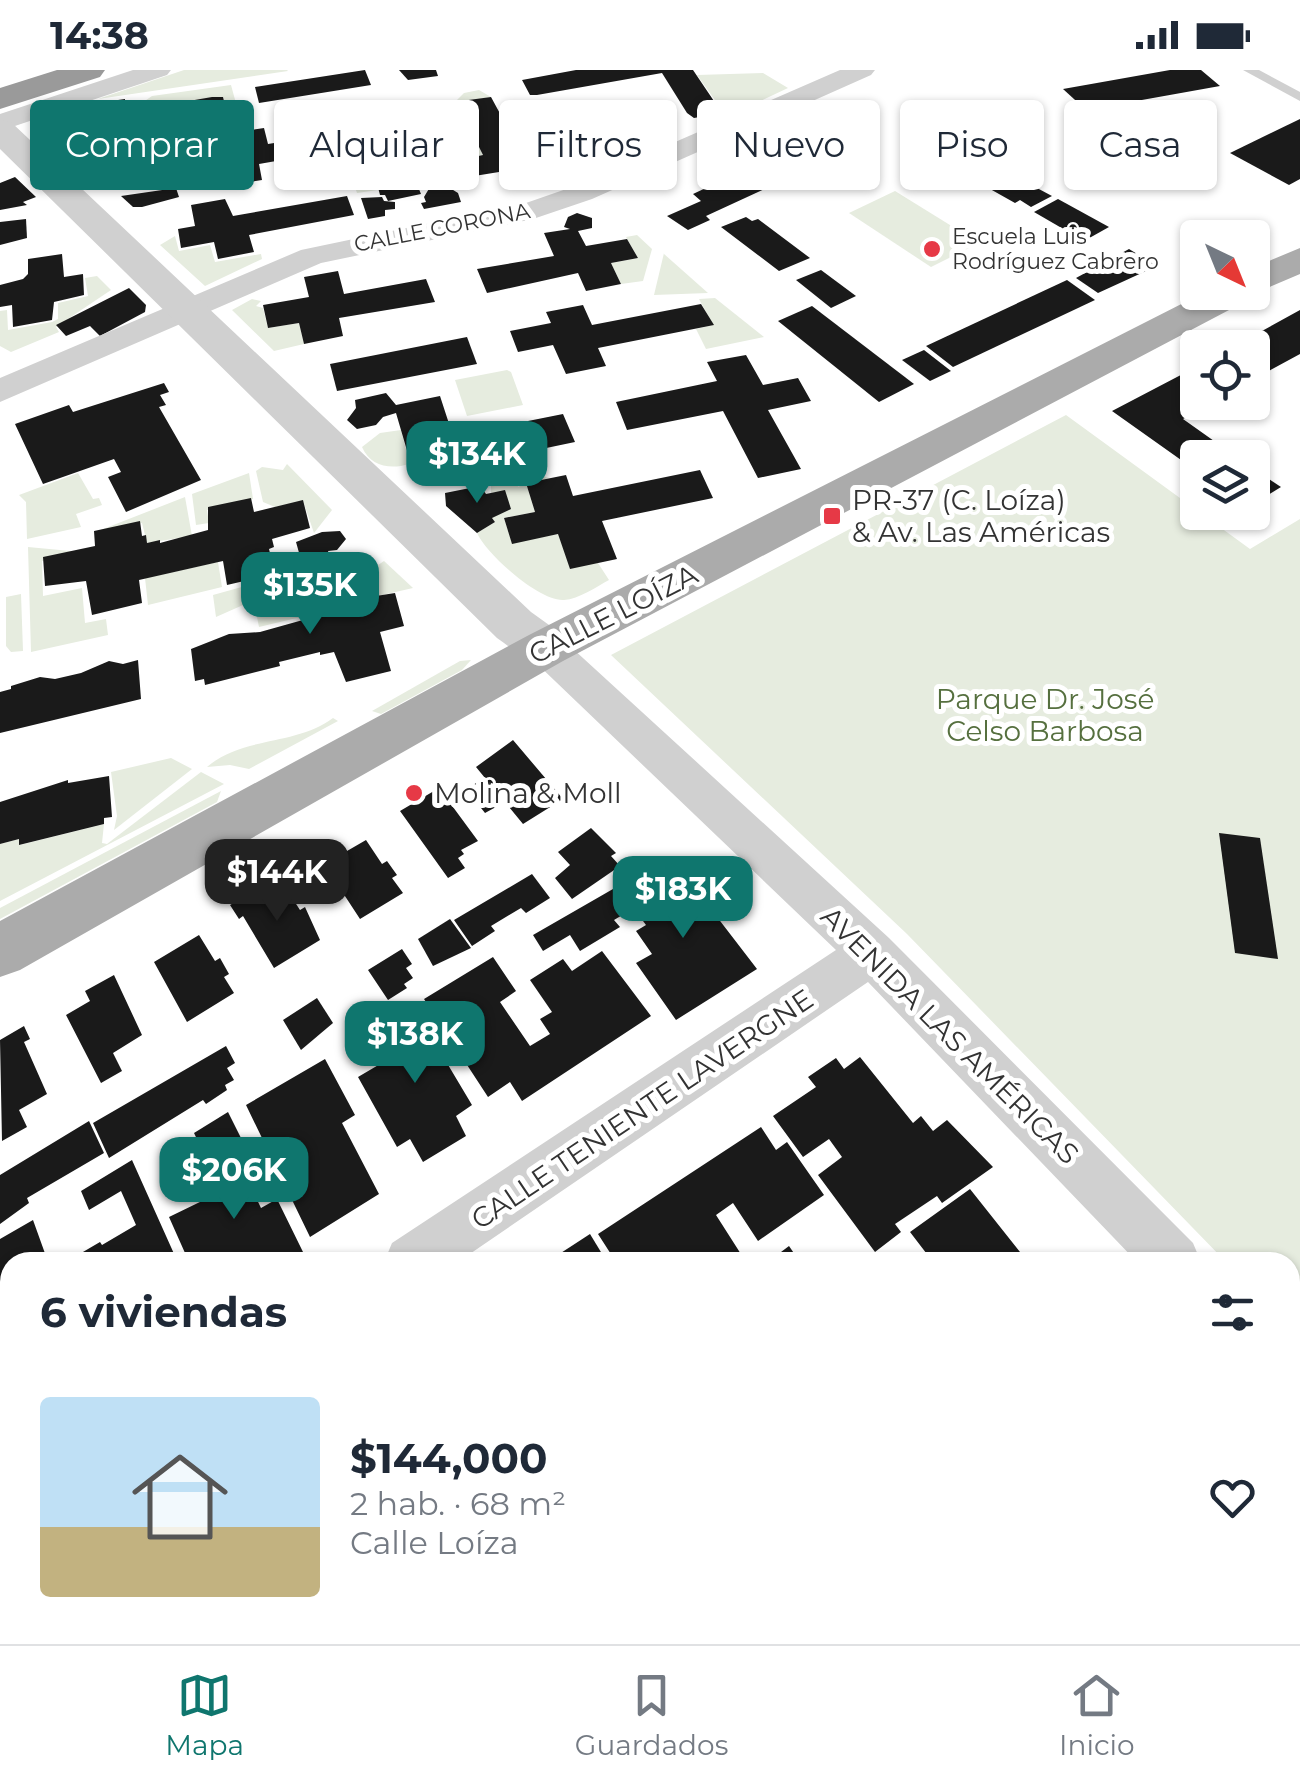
<!DOCTYPE html>
<html lang="es">
<head>
<meta charset="utf-8">
<style>
  body { margin:0; font-family:Montserrat,sans-serif; background:#f2f2f3; color:#1f2937; height:100vh; display:flex; flex-direction:column; font-size:38px; white-space:nowrap }
  * { box-sizing:border-box; margin:0 }
  p { font-size:32px; color:#747a83 }
  .icon { flex:none; width:55px; height:55px; fill:none; stroke:currentColor; stroke-width:2; stroke-linecap:round; stroke-linejoin:round }
  .map { position:relative; flex:1; overflow:hidden }
  .drawer { position:absolute; left:0px; top:1182px; width:1300px; height:392px; display:flex; flex-direction:column; background:#fff; border-radius:30px 30px 0 0; box-shadow:0 2px 8px #0004 }
  .drawer>* { flex:none }
  .banner { position:absolute; left:30px; top:30px; width:1240px; height:90px; display:flex; gap:20px }
  .needle { width:65px; rotate:137deg }
  .controls { position:absolute; left:1180px; top:150px; display:grid; gap:20px }
  .controls a { display:grid; place-items:center; width:90px; height:90px; border-radius:10px; background:#fff; box-shadow:0 2px 8px #0004; font-size:50px }
  .price { position:absolute; translate:-50% -85px; padding:0 22px; border-radius:20px; background:#0f766e; color:#fff; font-size:32px; line-height:65px; filter:drop-shadow(0 2px 5px #0008) }
  .price::after { content:''; position:absolute; left:50%; top:60px; width:30px; height:22px; margin-left:-15px; background:inherit; clip-path:polygon(0 0,100% 0,50% 100%) }
  .price.on { background:#222; color:#fff }
  ul { padding:0; list-style:none }
  li { display:flex; align-items:center; gap:30px; height:250px; padding:0 40px }
  li span { display:grid; place-items:center; flex:none; width:280px; height:200px; border-radius:10px; color:#555 }
  li>.icon { margin-inline-start:auto }
  span .icon { width:120px; height:120px; fill:#fffc; stroke-width:1 }
  li b { font-size:42px }
  h2 { display:flex; justify-content:space-between; align-items:center; height:120px; padding:0 40px; font-size:42px }
  .chip { padding:0 35px; border-radius:10px; background:#fff; box-shadow:0 2px 8px #0004; font-size:35px; line-height:90px }
  .chip.on { background:#0f766e; color:#fff }
  .status { display:flex; justify-content:space-between; align-items:center; height:70px; padding:0 50px; background:#fff; direction:ltr }
  .status svg { height:28px; fill:currentColor }
  .tab-bar { display:flex; justify-content:space-around; align-items:center; height:140px; border-top:2px solid #e0e1e3; background:#fff; font-size:28px; color:#747a83 }
  .tab-bar a { display:grid; justify-items:center; gap:5px }
  .tab-bar .on { color:#0f766e }
  .map>svg:first-child { display:block }
  .green { fill:#e6ecdf }
  .building { fill:#1a1a1a }
  .lines { fill:none; stroke-linecap:round; stroke-linejoin:round }
  .service { fill:#d0d0d0; fill-rule:evenodd }
  .minor { fill:#d0d0d0; fill-rule:evenodd }
  .tertiary { fill:#d0d0d0; fill-rule:evenodd }
  .primary { fill:#ababab; fill-rule:evenodd }
  .motorway { fill:#9a9a9a; fill-rule:evenodd }
  .poi-dot { fill:#e63946; stroke:#fff; stroke-width:4 }
  .labels { text-anchor:middle; stroke-width:10; stroke-linejoin:round; paint-order:stroke }
  .far-street-label { font-size:22px; fill:#333; stroke:#fff }
  .far-poi-label { font-size:22px; fill:#333; stroke:#fff; text-anchor:start }
  .poi-label { font-size:28px; fill:#333; stroke:#fff; text-anchor:start }
  .street-label { font-size:28px; fill:#333; stroke:#fff }
  .park-label { font-size:28px; fill:#56703f; stroke:#fff }
</style>
</head>
<body>
<div class="status"><b>14:38</b><svg viewBox="0 0 49 12"><path d="M0 12V9h3v3zM5 12V6h3v6zM10 12V3h3v9zM15 12V0h3v12zM26 1h20v11H26zM47 4h2v5h-2z"/></svg></div>
<div class="map">
<svg width="1300" height="1574" viewBox="0 0 1300 1574">
  <rect width="100%" height="100%" fill="#fff"/>
  <g class="green">
    <path d="M184 0H287L288 1 98 29Z"/>
    <path d="M763 3 788 18 727 47 697 5Z"/>
    <path d="M231 15 240 48 220 55 230 48 223 27 141 40 139 35 152 26Z"/>
    <path d="M479 20 491 27 462 32 459 38 483 85 452 91 436 51 464 23Z"/>
    <path d="M660 67 668 74 632 89 625 84 543 108 533 91Z"/>
    <path d="M365 81 378 120 357 123 344 84Z"/>
    <path d="M895 121 979 173 931 197 849 143Z"/>
    <path d="M637 165 652 179 643 211 621 214 611 193 638 188 626 167Z"/>
    <path d="M175 166 179 181 210 175 215 192 261 184 262 189 205 216 160 175Z"/>
    <path d="M664 183V184L708 223 654 225Z"/>
    <path d="M97 206 111 220 56 257 59 262 11 282 0 276V241L7 240 8 260 52 252 58 249V233L88 226 85 208Z"/>
    <path d="M715 228 764 267 706 279 696 259 713 255 699 229Z"/>
    <path d="M252 229 261 231 256 236 263 238 268 258 299 253 304 274 274 281 232 240Z"/>
    <path d="M507 300 511 302 523 335 467 346 455 310Z"/>
    <path d="M1066 345 1250 479 1300 449V1268L1290 1258V1192H1226L907 864 611 585Z"/>
    <path d="M401 360 407 384 413 383 409 394C390 400 370 396 362 377L380 363Z"/>
    <path d="M287 394 332 440 314 463 303 431 275 437 263 432 256 401 262 397 283 400Z"/>
    <path d="M78 403 93 429 99 428 102 435 76 444 81 457 27 469 26 432 19 425Z"/>
    <path d="M249 403 253 429 207 440 209 453 196 455 192 424Z"/>
    <path d="M532 404 550 408 526 413 535 442 504 448 512 473 558 464 598 493 609 510C596 517 579 529 564 530 540 532 487 485 477 463L495 452 492 448 505 421 491 423V411L508 409 519 417 523 408Z"/>
    <path d="M185 427 192 466 147 473 142 453 93 463Z"/>
    <path d="M28 477 81 482 42 491 43 526 82 518 85 553 106 549 108 565 31 582Z"/>
    <path d="M384 491 413 518 365 529 356 510Z"/>
    <path d="M218 492 222 517 148 535 145 508Z"/>
    <path d="M341 494 345 509 300 522 305 546 259 557 257 547 296 515Z"/>
    <path d="M267 510 268 524 216 547 213 525Z"/>
    <path d="M21 524 23 581 11 582 6 576V527Z"/>
    <path d="M471 590 462 600 381 644 372 641 460 591Z"/>
    <path d="M333 648 338 651 249 699 230 695 207 697C242 666 296 676 333 648Z"/>
    <path d="M171 688 192 699 114 760 117 746 111 702Z"/>
    <path d="M201 702 224 714 0 831V774L19 769 20 775 104 754 102 773 107 774Z"/>
    <path d="M221 721 217 732 0 849V838Z"/>
  </g>
  <g class="building">
    <path d="M365 0 371 15 259 33 255 17Z"/>
    <path d="M399 0H436L438 6 408 10Z"/>
    <path d="M576 0H693L722 43 694 48 687 43 662 3 537 25H530L522 10Z"/>
    <path d="M1170 0H1201L1220 16 1086 40 1063 19Z"/>
    <path d="M212 27H223L227 43 123 59 124 72 88 77 87 59 55 64 54 47 91 41 90 34 125 29V42Z"/>
    <path d="M491 27 516 73 655 50 665 66 541 87 533 91 537 105 504 111 499 102 462 108 455 91 483 85 459 37 461 31Z"/>
    <path d="M373 40 381 53 417 49 424 66 399 70 421 124 388 131 385 125H380L368 79 339 82 333 67 349 63 342 46Z"/>
    <path d="M1300 49V109L1289 115 1230 83Z"/>
    <path d="M928 57 1037 118 1052 126 1031 137 1020 130 1015 133 903 70Z"/>
    <path d="M264 58 268 74 293 70 299 87 259 94 262 110 231 115 225 96 133 111 131 93 231 78V63Z"/>
    <path d="M827 61 855 77 706 146 710 150 688 160 667 146 701 131 693 124Z"/>
    <path d="M15 107 36 127 23 132 27 135 0 140V113Z"/>
    <path d="M445 115 458 123 461 132 424 139 421 133 426 132 424 127 430 117Z"/>
    <path d="M176 118 179 127 142 137H133L121 126Z"/>
    <path d="M347 126 354 145 249 165 254 182 218 189 214 172 181 178 178 159 195 156 191 135 225 129 233 146Z"/>
    <path d="M382 127 384 131 395 132V139L385 140V146L368 149 361 128Z"/>
    <path d="M1058 129 1109 157 1084 171 1034 142Z"/>
    <path d="M577 143 592 148V158L578 161 586 176 627 169 638 188 611 193 621 214 586 221 578 203 487 223 477 199 554 186 544 163 570 159 564 157 568 147Z"/>
    <path d="M746 147 752 151 758 149 810 188 779 201 721 157Z"/>
    <path d="M26 149 27 168 0 175V152Z"/>
    <path d="M1129 179 1157 196 1098 223 1076 208Z"/>
    <path d="M62 184 64 207 83 204 84 225 54 232 52 250 13 257 12 235 0 237V215L23 209 28 204V189Z"/>
    <path d="M821 200 856 226 831 238 796 210Z"/>
    <path d="M338 201 344 224 426 209 435 232 339 248 343 266 304 274 299 253 268 258 263 235 309 227 304 207Z"/>
    <path d="M1067 210 1095 230 953 297 926 276Z"/>
    <path d="M129 218 146 235 145 242 100 266 90 256 66 266 56 255Z"/>
    <path d="M701 234 714 255 598 278 606 296 566 304 553 275 518 282 510 261 551 253 546 242 583 235 592 255Z"/>
    <path d="M812 236 914 314 879 332 778 251Z"/>
    <path d="M1300 240V284L1252 310V278H1231Z"/>
    <path d="M467 267 477 294 337 321 330 294Z"/>
    <path d="M924 280 951 301 930 311 902 290Z"/>
    <path d="M746 285 763 315 798 308 811 331 768 340 801 399 758 408 723 341 627 360 616 332 717 311 707 292Z"/>
    <path d="M1198 296V332H1213L1183 349 1238 388H1198V402L1112 341Z"/>
    <path d="M164 313 169 322 160 325 166 335 159 337 201 410 126 442 108 407 121 402 114 389 43 414 15 354 69 335 73 342Z"/>
    <path d="M386 323 396 335 440 326 453 366 563 344 575 372 455 397 449 376 408 384 396 343 383 347 376 355 357 359 347 350 356 338 355 330Z"/>
    <path d="M1252 398 1281 417 1252 435Z"/>
    <path d="M700 400 713 428 602 451 617 489 570 499 558 464 512 474 504 448 535 442 526 413 566 405 573 426Z"/>
    <path d="M480 416 486 424 505 420 511 439 492 448 495 452 477 463 446 436 445 423Z"/>
    <path d="M251 428 254 442 303 430 310 458 272 469 274 477 269 479 275 504 227 515 223 491 139 510 142 533 92 545 86 511 45 516 43 487 95 476 94 461 140 451 142 466 146 465 147 473 160 470V473L208 460V437Z"/>
    <path d="M340 461 346 469 337 480 328 481 331 490 303 497 296 472 322 462Z"/>
    <path d="M347 505 357 529 395 523 404 556 380 562 391 601 346 612 334 582 320 585V582L279 592 280 596 205 615 204 609 195 611 191 579 229 564 260 562 310 548 303 516Z"/>
    <path d="M138 590 141 629 0 663V622L11 619V616L40 607 55 609 81 603 109 591 123 594Z"/>
    <path d="M513 670 563 729 523 754 505 732 485 743 466 719 485 708 476 697Z"/>
    <path d="M109 706 112 747 104 748V754L19 775V769L0 774V732L68 710V713Z"/>
    <path d="M439 718 478 771 461 780 464 784 458 788 465 798 448 808 400 741Z"/>
    <path d="M591 758 616 783 611 786 620 796 572 829 555 808 570 795 558 782Z"/>
    <path d="M1219 763 1260 768 1278 889 1235 883Z"/>
    <path d="M366 770 382 794 387 791 397 805 392 808 403 823 360 849 326 797 320 801 313 791 342 775 347 781Z"/>
    <path d="M665 788 687 821 694 817 757 899 676 950 636 893 652 884 636 861 646 855 617 816Z"/>
    <path d="M532 804 550 828 526 843 521 838 491 856 495 861 472 876 454 850Z"/>
    <path d="M285 817 300 840 305 837 320 870 274 898 243 846 239 849 230 835 259 819 265 828Z"/>
    <path d="M613 819 629 841 614 850 620 857 580 881 570 865 543 881 533 865Z"/>
    <path d="M450 849 471 878 433 896 418 869Z"/>
    <path d="M199 865 215 891 220 888 229 904 224 907 234 923 187 952 154 892Z"/>
    <path d="M402 879 412 894 406 898 413 908 404 914 407 918 388 930 368 900Z"/>
    <path d="M602 881 651 946 522 1031 510 1012 488 1027 424 929 493 887 516 921 500 932 530 976 550 964 540 949 552 942 530 910 563 889 572 901Z"/>
    <path d="M114 905 142 965 113 983 122 1001 101 1013 66 945 90 931 85 921Z"/>
    <path d="M317 928 333 953 301 980 283 950Z"/>
    <path d="M410 931 472 1035 456 1046 466 1066 423 1092 410 1069 397 1077 358 1007 392 987 373 953Z"/>
    <path d="M24 956 30 969 24 972 47 1024 19 1040 27 1057 2 1071 0 970Z"/>
    <path d="M226 976 235 993 227 998 234 1010 225 1015 227 1020 206 1034 203 1030 109 1088 93 1053Z"/>
    <path d="M860 987 913 1053 921 1046 933 1061 947 1050 993 1097 942 1133 937 1126 895 1154 901 1162 875 1182 818 1105 842 1087 829 1069 803 1087 773 1046 816 1017 808 1007 836 988 844 999Z"/>
    <path d="M325 989 355 1045 342 1053 379 1124 310 1167 246 1035Z"/>
    <path d="M228 1042 242 1070 208 1092 194 1063Z"/>
    <path d="M89 1051 104 1083 27 1128 29 1133 0 1154V1105Z"/>
    <path d="M761 1057 776 1080 787 1072 824 1125 758 1171 733 1133 716 1145 746 1192H616L598 1164Z"/>
    <path d="M235 1084 261 1138 277 1129 303 1182 287 1192H189L169 1147 204 1130 195 1108Z"/>
    <path d="M132 1090 175 1186 164 1192H72L71 1189 100 1172 102 1175 136 1155 121 1121 89 1140 81 1121Z"/>
    <path d="M970 1119 1028 1192H960L957 1188 951 1192H933L910 1162Z"/>
    <path d="M33 1150 47 1189 10 1192V1212L0 1218V1169Z"/>
    <path d="M590 1164 607 1192H547Z"/>
    <path d="M789 1176 800 1192H754L765 1185 769 1191Z"/>
    <path d="M10 1221V1352L0 1359V1226Z"/>
    <path d="M1290 1432 1300 1444V1574H1253L1247 1565H1290Z"/>
    <path d="M29 1565H186L189 1574H31Z"/>
    <path d="M396 1565H520L524 1574H384Z"/>
    <path d="M552 1565H571L576 1574H540Z"/>
    <path d="M592 1565H701L691 1574H596Z"/>
    <path d="M1098 1565H1211L1217 1574H1104Z"/>
  </g>
  <g class="lines">
    <path class="service" d="M1243 0H1259L1300 22V31Z"/>
    <g class="minor">
      <path d="M133 0H171L167 5 0 61V44Z"/>
      <path d="M840 0H875L871 5 592 129 533 149 321 193 0 332V308L301 180 526 133 572 117Z"/>
      <path d="M546 563 560 567 889 868 1193 1173 1201 1192H1137L868 912 458 1192H384L392 1173 836 880 532 589 526 578 532 567Z"/>
      <path d="M1290 1286 1300 1290V1355L1290 1351Z"/>
      <path d="M10 1427V1492L0 1496V1431Z"/>
      <path d="M839 1565H909L905 1574H835Z"/>
    </g>
    <path class="tertiary" d="M0 50 12 53 531 542 563 565 570 578 563 591C535 600 520 584 497 568L0 79Z"/>
    <path class="primary" d="M1300 178V204L1253 224 1248 230 563 591 20 900 0 907V851L529 565 1205 222H1252V198Z"/>
    <path class="motorway" d="M57 0H105L100 7 0 39V18Z"/>
  </g>
  <g class="poi-dot">
    <circle cx="932" cy="179" r="10"/>
    <rect x="822" y="436" width="20" height="20" rx="5"/>
    <circle cx="414" cy="723" r="10"/>
  </g>
  <g class="labels">
    <g class="far-street-label">
      <text transform="translate(442 157) rotate(-11)" y="8">CALLE CORONA</text>
    </g>
    <g class="far-poi-label">
      <text x="952" y="174">Escuela Luis<tspan x="952" dy="25">Rodríguez Cabrero</tspan></text>
    </g>
    <g class="poi-label">
      <text x="852" y="440">PR-37 (C. Loíza)<tspan x="852" dy="32">&amp; Av. Las Américas</tspan></text>
      <text x="434" y="733">Molina &amp; Moll</text>
    </g>
    <g class="street-label">
      <text transform="translate(613 544) rotate(-27)" y="10">CALLE LOÍZA</text>
      <text transform="translate(950 965) rotate(45)" y="10">AVENIDA LAS AMÉRICAS</text>
      <text transform="translate(642 1039) rotate(-34)" y="10">CALLE TENIENTE LAVERGNE</text>
    </g>
    <g class="park-label">
      <text x="1045" y="639">Parque Dr. José<tspan x="1045" dy="32">Celso Barbosa</tspan></text>
    </g>
  </g>
</svg>
<div class="controls">
<a><svg class="needle" viewBox="-14 -14 28 28"><path d="M0-13l5 13h-10z" fill="#e53935"/><path d="M0 13l5-13h-10z" fill="#747a83"/></svg></a>
<a><svg class="icon" aria-label="locate" viewBox="0 0 24 24"><circle cx="12" cy="12" r="6"/><path d="M12 2v4M12 18v4M2 12h4M18 12h4"/></svg></a>
<a><svg class="icon" aria-label="layers" viewBox="0 0 24 24"><path d="M12 4l9 5-9 5-9-5zM3 14l9 5 9-5"/></svg></a>
</div>
<b class="price" style="left:477px;top:436px">$134K</b>
<b class="price" style="left:310px;top:567px">$135K</b>
<b class="price on" style="left:277px;top:854px">$144K</b>
<b class="price" style="left:683px;top:871px">$183K</b>
<b class="price" style="left:415px;top:1016px">$138K</b>
<b class="price" style="left:234px;top:1152px">$206K</b>
<div class="banner">
<a class="chip on">Comprar</a>
<a class="chip">Alquilar</a>
<a class="chip">Filtros</a>
<a class="chip">Nuevo</a>
<a class="chip">Piso</a>
<a class="chip">Casa</a>
</div>
<section class="drawer">
<h2>6 viviendas<svg class="icon" aria-label="filters" viewBox="0 0 24 24"><path d="M4 7h16M4 17h16"/><circle cx="9" cy="7" r="2"/><circle cx="15" cy="17" r="2"/></svg></h2>
<ul>
<li><span style="background:linear-gradient(#bfe0f5 65%,#c2b280 0)"><svg class="icon" aria-label="home" viewBox="0 0 24 24"><path d="M3 11l9-7 9 7M6 9v11h12V9"/></svg></span><div><b>$144,000</b><p>2 hab. · 68 m²</p><p>Calle Loíza</p></div><svg class="icon" aria-label="heart" viewBox="0 0 24 24"><path d="M12 20l-8-8c-3-5 5-10 8-4 3-6 11-1 8 4z"/></svg></li>
</ul>
</section>
</div>
<nav class="tab-bar">
<a class="on"><svg class="icon" aria-label="map" viewBox="0 0 24 24"><path d="M3 6l6-2 6 2 6-2v14l-6 2-6-2-6 2zM9 4v14M15 6v14"/></svg>Mapa</a>
<a><svg class="icon" aria-label="saved" viewBox="0 0 24 24"><path d="M7 4h10v16l-5-4-5 4z"/></svg>Guardados</a>
<a><svg class="icon" aria-label="home" viewBox="0 0 24 24"><path d="M3 11l9-7 9 7M6 9v11h12V9"/></svg>Inicio</a>
</nav>
</body>
</html>
